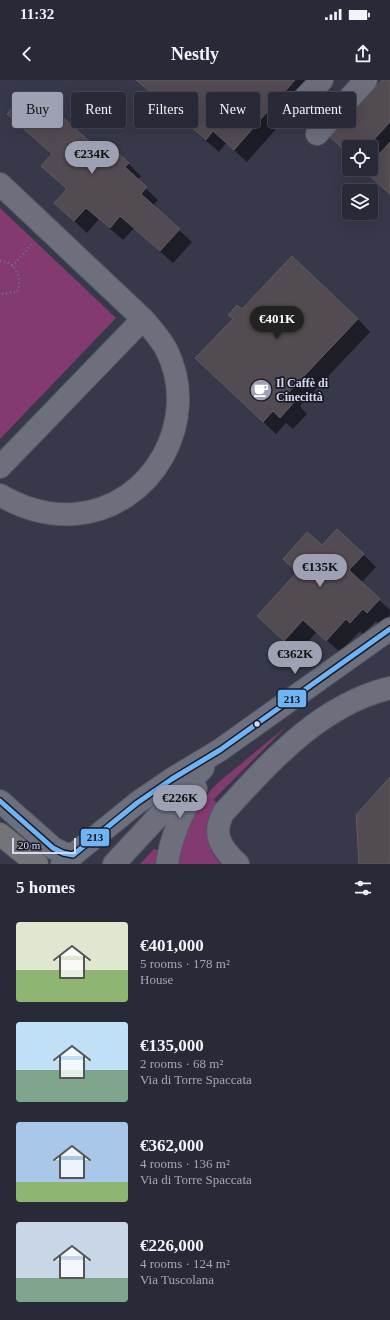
<!DOCTYPE html>
<html lang="en">
<head>
<meta charset="utf-8">
<style>
  body { margin:0; font-family:"Times New Roman",serif; background:#313240; color:#f1f3f6; height:100vh; display:flex; flex-direction:column; font-size:15px; white-space:nowrap }
  * { box-sizing:border-box; margin:0 }
  p { font-size:13px; color:#a5a7ae }
  .icon { flex:none; width:22px; height:22px; fill:none; stroke:currentColor; stroke-width:2; stroke-linecap:round; stroke-linejoin:round }
  .map { position:relative; height:784px; overflow:hidden }
  .side { display:flex; flex-direction:column; background:#292a38; flex:1 }
  .side>* { flex:none }
  .guide { position:absolute; left:12px; top:12px; width:366px; height:36px; display:flex; gap:8px }
  .buttons { position:absolute; left:342px; top:60px; display:grid; gap:8px }
  .buttons a { display:grid; place-items:center; width:36px; height:36px; border-radius:4px; background:#292a38; box-shadow:0 4px 16px #0002,0 0 0 1px #454653; font-size:20px }
  .scale { position:absolute; left:12px; bottom:10px; width:64px; box-sizing:border-box; padding-left:4px; border:2px solid #d6d9ed; border-top:0; font-size:11px; line-height:14px; white-space:nowrap; color:#d6d9ed; -webkit-text-stroke:3px #1a1b2a; paint-order:stroke }
  .price { position:absolute; translate:-50% -34px; padding:0 9px; border-radius:14px; background:#9ea1b4; color:#111; font-size:13px; line-height:26px; filter:drop-shadow(0 1px 2px #0008) }
  .price::after { content:''; position:absolute; left:50%; top:24px; width:12px; height:9px; margin-left:-6px; background:inherit; clip-path:polygon(0 0,100% 0,50% 100%) }
  .price.on { background:#222; color:#fff }
  ul { padding:0; list-style:none }
  li { display:flex; align-items:center; gap:12px; height:100px; padding:0 16px }
  li span { display:grid; place-items:center; flex:none; width:112px; height:80px; border-radius:4px; color:#555 }
  li>.icon { margin-inline-start:auto }
  span .icon { width:48px; height:48px; fill:#fffc; stroke-width:1 }
  li b { font-size:17px }
  h2 { display:flex; justify-content:space-between; align-items:center; height:48px; padding:0 16px; font-size:17px }
  .pill { padding:0 14px; border-radius:4px; background:#292a38; box-shadow:0 4px 16px #0002,0 0 0 1px #454653; font-size:14px; line-height:36px }
  .pill.on { background:#9ea1b4; color:#111 }
  .status { display:flex; justify-content:space-between; align-items:center; height:28px; padding:0 20px; background:#292a38; direction:ltr }
  .status svg { height:11px; fill:currentColor }
  header { display:flex; justify-content:space-between; align-items:center; height:52px; padding:0 16px; background:#292a38; font-size:18px; font-weight:800 }
  .map>svg:first-child { display:block }
  .green { fill:#823a71 }
  .shadow { fill:#0007 }
  .building { fill:#524b51; stroke:#615a5f }
  .lines { fill:none; stroke-linecap:round; stroke-linejoin:round }
  .minor-casing { stroke:#545665; stroke-width:24 }
  .major-casing { stroke:#545665; stroke-width:24 }
  .path { stroke:#727481; stroke-width:2.5; stroke-dasharray:1 3; stroke-linecap:butt }
  .minor { stroke:#6e6f7d; stroke-width:22 }
  .major { stroke:#737478; stroke-width:22 }
  .bus-1-casing { stroke:#1a1b2a; stroke-width:8 }
  .bus-1 { stroke:#6fb5f5; stroke-width:5 }
  .bus-dot { fill:#d6d9ed; stroke:#1a1b2a; stroke-width:1.5 }
  .labels { text-anchor:middle; stroke-width:3.5; stroke-linejoin:round; paint-order:stroke }
  .poi-label { font-size:12px; font-weight:bold; fill:#d6d9ed; stroke:#1a1b2a; text-anchor:start }
  .line-badge { stroke:#1a1b2a; stroke-width:1.5 }
  .pale-badge-label { font-size:11px; text-anchor:middle; font-weight:bold; fill:#111 }
</style>
</head>
<body>
<div class="status"><b>11:32</b><svg viewBox="0 0 49 12"><path d="M0 12V9h3v3zM5 12V6h3v6zM10 12V3h3v9zM15 12V0h3v12zM26 1h20v11H26zM47 4h2v5h-2z"/></svg></div>
<header><svg class="icon" aria-label="back" viewBox="0 0 24 24"><path d="M15 5l-7 7 7 7"/></svg>Nestly<svg class="icon" aria-label="share" viewBox="0 0 24 24"><path d="M12 15V3M7 8l5-5 5 5M5 13v7h14v-7"/></svg></header>
<div class="map">
<svg width="390" height="784" viewBox="0 0 390 784">
  <rect width="100%" height="100%" fill="#37384a"/>
  <g class="green">
    <path d="M0 128 116 238 0 359Z"/>
    <path d="M286 647 213 720 222 726C211 750 200 762 221 784H178C182 757 193 730 211 710 220 700 231 692 241 684 256 671 271 659 286 647Z"/>
    <path d="M154 769 158 770 157 784H140Z"/>
  </g>
  <g class="shadow">
    <path d="M136 0H319L247 82 226 63 219 72Z"/>
    <path d="M383 0H390V114L366 89H371V67H349V74L332 57Z"/>
    <path d="M22 29 102 73 128 83 141 96 137 100 158 120 153 126 192 162 173 183 134 148 123 160 99 139 87 153 68 135V110L52 74 8 34Z"/>
    <path d="M242 230 358 239 370 252 300 326 307 334 293 349 286 343 276 354 209 291Z"/>
    <path d="M322 466 363 474 376 487 361 503 390 530V535L380 545 376 541 363 554 360 551 340 572 317 552 297 573 258 536Z"/>
  </g>
  <g class="building">
    <path d="M136 0H295L234 70 213 51 206 60Z"/>
    <path d="M382 0H390V42L367 67H349V74L330 57Z"/>
    <path d="M35 12 101 72 108 64 129 83 125 87 147 107 141 114 180 149 160 171 120 136 110 148 86 128 74 141 54 123 67 109 41 86 52 74 7 34 17 23 22 27Z"/>
    <path d="M390 62V114L364 91 366 89H371V83Z"/>
    <path d="M292 176 358 239 288 313 296 320 280 338 273 331 263 342 195 278 233 239 228 235 237 225 242 229Z"/>
    <path d="M337 449 364 474 349 490 380 519 367 533 363 529 350 543 346 539 326 561 303 540 284 561 257 536 297 492 283 479 307 452 322 465Z"/>
    <path d="M390 697V784H359L356 735Z"/>
  </g>
  <g class="lines">
    <g class="minor-casing">
      <g id="minor">
        <path d="M293 30 322 0"/>
        <path d="M317 54 366 0"/>
        <path d="M0 104 143 239 0 387"/>
        <path d="M0 415C24 429 48 436 75 434 153 428 201 340 167 271 161 259 152 249 143 239"/>
        <path d="M0 721 53 768 63 773 73 775"/>
        <path d="M62 784 137 723 172 699 220 670 390 549"/>
        <path d="M114 784 203 688"/>
        <path d="M167 784C171 756 182 733 196 709"/>
        <path d="M238 784C221 768 211 754 224 732 271 681 320 625 390 608"/>
      </g>
    </g>
    <g class="major-casing">
      <path id="major" d="M0 754 37 784"/>
    </g>
    <g class="path">
      <path d="M0 181C16 181 23 199 17 212L0 214"/>
      <path d="M12 186 32 164"/>
    </g>
    <use href="#minor" class="minor"/>
    <use href="#major" class="major"/>
    <g class="bus-1-casing">
      <path id="bus-1" d="M0 721 53 768 63 773 73 775 137 723 172 699 220 670 390 549"/>
    </g>
    <use href="#bus-1" class="bus-1"/>
  </g>
  <defs>
    <g id="cafe-disc" transform="scale(1.15)"><circle r="9.5" fill="#9ea1b4" stroke="#1a1b2a"/><path d="M-5.5-4.5H6V0H3Q3 3.5 0 3.5H-2.5Q-5.5 3.5-5.5 0ZM3-3.2v2h1.7v-2ZM-6 4.5H4V6H-6Z" fill="#fff"/></g>
  </defs>
  <g fill-rule="evenodd">
    <use href="#cafe-disc" x="261" y="310"/>
  </g>
  <circle class="bus-dot" cx="257" cy="644" r="3.5"/>
  <g class="labels">
    <g class="poi-label">
      <text x="276" y="307">Il Caffè di<tspan x="276" dy="14">Cinecittà</tspan></text>
    </g>
  </g>
  <g class="line-badge">
    <rect x="277" y="609" width="30" height="19" rx="4" fill="#6fb5f5"/>
    <rect x="80" y="748" width="30" height="19" rx="4" fill="#6fb5f5"/>
  </g>
  <g class="pale-badge-label">
    <text x="292" y="623">213</text>
    <text x="95" y="761">213</text>
  </g>
</svg>
<div class="buttons">
<a><svg class="icon" aria-label="locate" viewBox="0 0 24 24"><circle cx="12" cy="12" r="6"/><path d="M12 2v4M12 18v4M2 12h4M18 12h4"/></svg></a>
<a><svg class="icon" aria-label="layers" viewBox="0 0 24 24"><path d="M12 4l9 5-9 5-9-5zM3 14l9 5 9-5"/></svg></a>
</div>
<div class="scale">20 m</div>
<b class="price" style="left:92px;top:95px">€234K</b>
<b class="price on" style="left:277px;top:260px">€401K</b>
<b class="price" style="left:320px;top:508px">€135K</b>
<b class="price" style="left:295px;top:595px">€362K</b>
<b class="price" style="left:180px;top:739px">€226K</b>
<div class="guide">
<a class="pill on">Buy</a>
<a class="pill">Rent</a>
<a class="pill">Filters</a>
<a class="pill">New</a>
<a class="pill">Apartment</a>
</div>
</div>
<section class="side">
<h2>5 homes<svg class="icon" aria-label="filters" viewBox="0 0 24 24"><path d="M4 7h16M4 17h16"/><circle cx="9" cy="7" r="2"/><circle cx="15" cy="17" r="2"/></svg></h2>
<ul>
<li><span style="background:linear-gradient(#dfe7d0 60%,#8fb573 0)"><svg class="icon" aria-label="home" viewBox="0 0 24 24"><path d="M3 11l9-7 9 7M6 9v11h12V9"/></svg></span><div><b>€401,000</b><p>5 rooms · 178 m²</p><p>House</p></div></li>
<li><span style="background:linear-gradient(#bfe0f5 60%,#7fa58c 0)"><svg class="icon" aria-label="home" viewBox="0 0 24 24"><path d="M3 11l9-7 9 7M6 9v11h12V9"/></svg></span><div><b>€135,000</b><p>2 rooms · 68 m²</p><p>Via di Torre Spaccata</p></div></li>
<li><span style="background:linear-gradient(#a9c7e8 75%,#8fb573 0)"><svg class="icon" aria-label="home" viewBox="0 0 24 24"><path d="M3 11l9-7 9 7M6 9v11h12V9"/></svg></span><div><b>€362,000</b><p>4 rooms · 136 m²</p><p>Via di Torre Spaccata</p></div></li>
<li><span style="background:linear-gradient(#c9d6e8 70%,#7fa58c 0)"><svg class="icon" aria-label="home" viewBox="0 0 24 24"><path d="M3 11l9-7 9 7M6 9v11h12V9"/></svg></span><div><b>€226,000</b><p>4 rooms · 124 m²</p><p>Via Tuscolana</p></div></li>
</ul>
</section>
</body>
</html>
